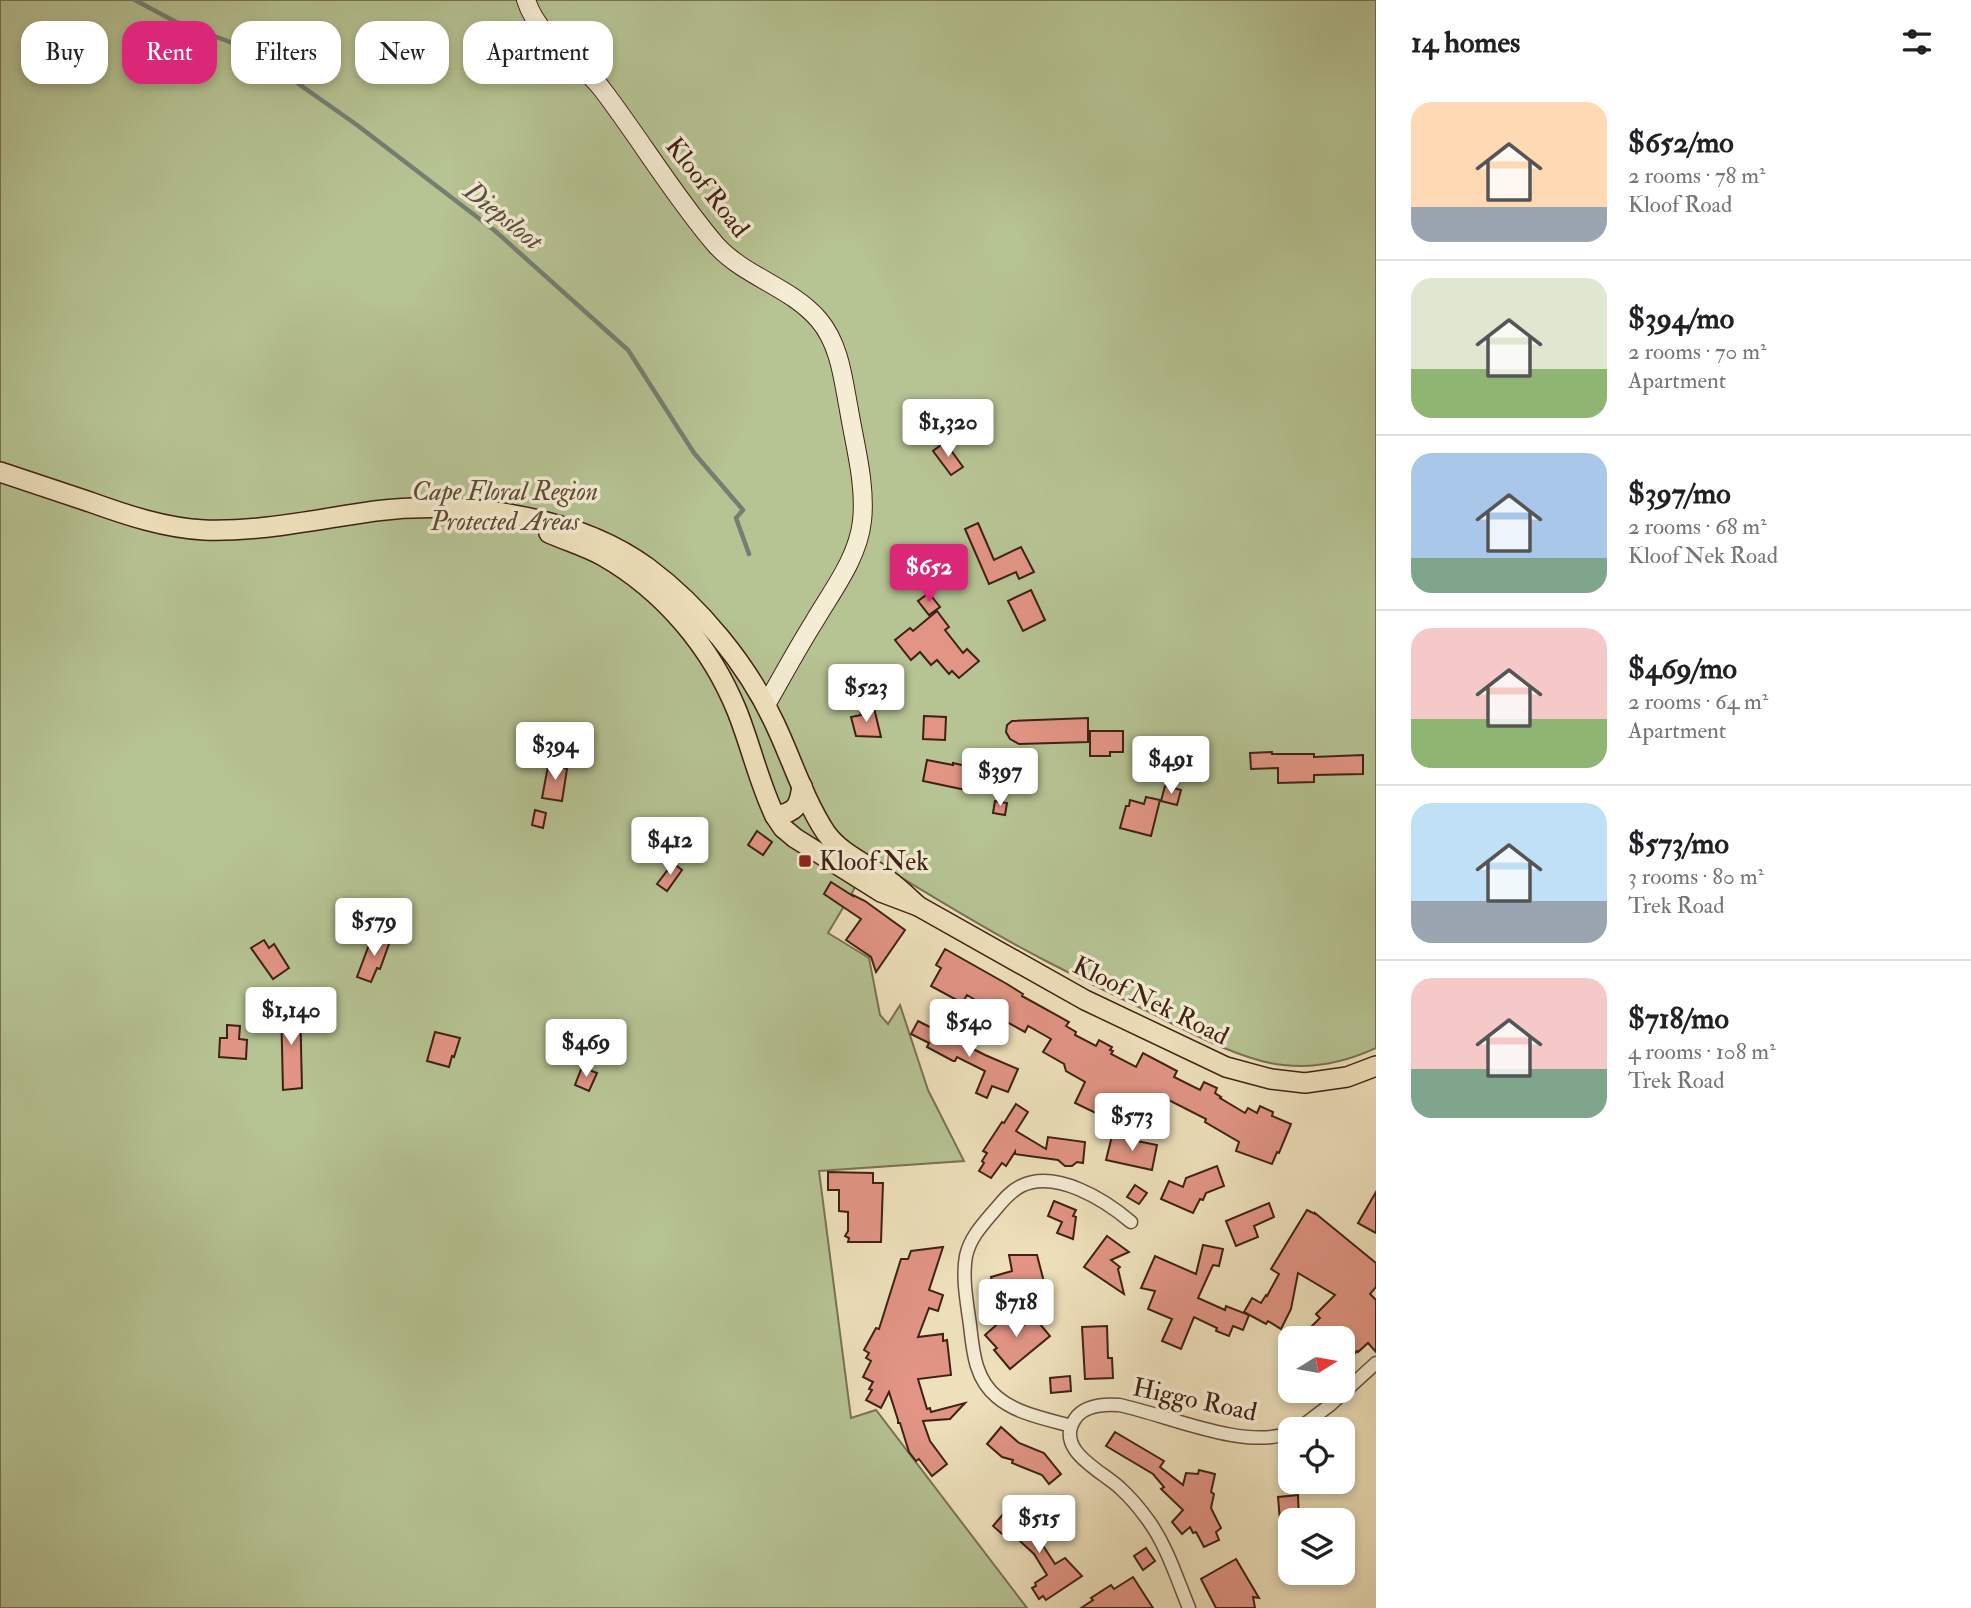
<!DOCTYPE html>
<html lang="en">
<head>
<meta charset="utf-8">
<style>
  body { margin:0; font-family:"IM FELL Double Pica",serif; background:#f2f2f2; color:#202124; height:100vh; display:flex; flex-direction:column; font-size:26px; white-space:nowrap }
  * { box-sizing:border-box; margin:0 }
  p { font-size:23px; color:#757577 }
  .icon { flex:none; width:38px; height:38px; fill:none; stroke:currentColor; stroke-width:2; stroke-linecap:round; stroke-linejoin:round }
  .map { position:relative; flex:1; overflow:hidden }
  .panel { display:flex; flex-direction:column; background:#fff; width:595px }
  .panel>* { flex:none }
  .guide { position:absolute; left:21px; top:21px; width:665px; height:63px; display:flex; gap:14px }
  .needle { width:46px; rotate:79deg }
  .tools { position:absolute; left:1278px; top:1326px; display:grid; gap:14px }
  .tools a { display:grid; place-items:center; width:77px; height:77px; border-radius:14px; background:#fff; box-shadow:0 4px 10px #0003; font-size:35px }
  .price { position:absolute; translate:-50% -60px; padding:0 16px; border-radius:7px; background:#fff; color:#222; font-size:23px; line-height:46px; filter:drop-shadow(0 2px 4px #0008) }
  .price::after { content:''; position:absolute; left:50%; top:42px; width:21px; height:16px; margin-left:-10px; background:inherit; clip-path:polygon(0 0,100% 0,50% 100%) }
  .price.current { background:#db2777; color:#fff }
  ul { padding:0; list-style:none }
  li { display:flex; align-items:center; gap:21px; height:175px; padding:0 35px }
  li+li { border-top:2px solid #e0e0e0 }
  li span { display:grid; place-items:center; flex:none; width:196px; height:140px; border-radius:21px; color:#555 }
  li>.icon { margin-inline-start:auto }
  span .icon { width:84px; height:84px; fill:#fffc; stroke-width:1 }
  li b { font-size:30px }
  h2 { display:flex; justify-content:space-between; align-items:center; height:84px; padding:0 35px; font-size:30px }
  .pill { padding:0 24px; border-radius:21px; background:#fff; box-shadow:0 4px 10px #0003; font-size:24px; line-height:63px }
  .pill.current { background:#db2777; color:#fff }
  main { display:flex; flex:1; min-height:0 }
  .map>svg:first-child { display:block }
  .green { fill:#b6c393; stroke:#7a7254; stroke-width:2 }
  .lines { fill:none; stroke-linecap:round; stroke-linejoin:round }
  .stream { stroke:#757f71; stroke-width:4.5 }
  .building { fill:#e29585; stroke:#3f2114; stroke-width:2 }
  .street-casing { stroke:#6b513e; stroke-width:15 }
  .secondary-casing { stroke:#3f2114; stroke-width:20 }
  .primary-casing { stroke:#3f2114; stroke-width:22 }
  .street { stroke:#f4ecd3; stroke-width:12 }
  .secondary { stroke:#f4ecd3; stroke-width:18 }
  .primary { stroke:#eee1bc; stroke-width:19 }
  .poi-dot { fill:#8f2418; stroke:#f4ecd3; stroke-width:2.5 }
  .labels { text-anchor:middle; stroke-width:7; stroke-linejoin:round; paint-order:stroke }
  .street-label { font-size:26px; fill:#3f2114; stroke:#f4ecd3 }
  .park-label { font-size:26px; font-style:italic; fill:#5d4a34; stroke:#f4ecd3 }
  .poi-label { font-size:26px; fill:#3f2114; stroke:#f4ecd3; text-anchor:start }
  .water-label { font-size:28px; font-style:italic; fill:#5a5042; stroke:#f4ecd3 }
</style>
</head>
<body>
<main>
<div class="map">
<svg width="1376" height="1608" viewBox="0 0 1376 1608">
  <rect width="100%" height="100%" fill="#eee1bc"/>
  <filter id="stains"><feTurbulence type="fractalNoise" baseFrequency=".00286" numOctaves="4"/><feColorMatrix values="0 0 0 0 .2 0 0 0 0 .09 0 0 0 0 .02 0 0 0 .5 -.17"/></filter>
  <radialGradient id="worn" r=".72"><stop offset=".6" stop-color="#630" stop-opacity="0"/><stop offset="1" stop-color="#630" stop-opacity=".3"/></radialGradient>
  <path class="green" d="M0 0H1376V1048C1346 1062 1316 1069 1283 1065 1242 1061 1187 1031 1149 1012 1114 995 1079 978 1044 960 984 929 927 893 869 858L853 891 828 933 869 958 880 1015 888 1024 900 1005 928 1090 964 1161 819 1171 851 1418 876 1410 1027 1608H0Z"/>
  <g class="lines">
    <path class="stream" d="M135 0 176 22 249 49 357 125 494 230 628 350 694 453 743 510 736 518 749 554"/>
  </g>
  <g class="building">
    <path d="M945 442 963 467 951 475 933 451Z"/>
    <path d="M978 523 994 560 1021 547 1034 572 1019 579 1016 572 989 584 965 529Z"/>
    <path d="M1031 590 1045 620 1023 631 1008 601Z"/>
    <path d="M929 593 940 607 929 615 918 601Z"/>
    <path d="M937 611 949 627 945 630 963 653 967 649 979 661 959 678 952 671 949 674 937 660 931 665 920 652 911 660 895 640 910 628 913 631Z"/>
    <path d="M874 708 881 737 856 736 851 717 861 715 860 711Z"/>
    <path d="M924 716 946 717 945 740 923 739Z"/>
    <path d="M1088 718V742L1019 744 1010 739 1006 732 1007 725 1012 721Z"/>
    <path d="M1090 731H1123V752H1110V756H1090Z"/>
    <path d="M1272 752V754H1314V757L1363 755V774L1314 775V782L1278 783V768L1251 769 1250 753Z"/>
    <path d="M927 760 953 765V763L971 767 966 790 923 781Z"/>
    <path d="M553 761 565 763 564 768 567 769 562 801 542 798 548 766H552Z"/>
    <path d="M1165 786 1181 790 1177 805 1161 801Z"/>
    <path d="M1146 797 1160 800 1151 836 1120 828 1126 806H1129L1130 800 1144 804Z"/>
    <path d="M995 801 1007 803 1005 815 993 813Z"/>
    <path d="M535 810 546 813 543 828 532 825Z"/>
    <path d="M757 831 772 842 763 855 748 845Z"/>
    <path d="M673 863 682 870 667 891 657 884Z"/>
    <path d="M831 882 853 896V895L865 901 905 930 876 972 871 957 846 940 861 919 824 894Z"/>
    <path d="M373 934 390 941 380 969 377 968 371 982 357 977Z"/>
    <path d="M264 940 269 948 274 944 289 968 273 979 251 948Z"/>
    <path d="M945 949 1007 984 1023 994 1022 996 1069 1022 1066 1026 1076 1032 1075 1035 1096 1046 1099 1040 1112 1047 1110 1050 1113 1051 1111 1054 1136 1067 1143 1053 1177 1071 1174 1077 1200 1090 1204 1082 1217 1088 1215 1093 1221 1097 1220 1098 1245 1113 1248 1108 1257 1113 1260 1106 1273 1112 1272 1116 1291 1124 1279 1153 1277 1152 1272 1164 1236 1151 1239 1142 1205 1122 1206 1119 1159 1095 1152 1108 1150 1107 1146 1113 1114 1097 1104 1117 1075 1103 1085 1082 1066 1071 1064 1064 1043 1052 1051 1039 1028 1026 1025 1032 985 1010 987 1007 967 995 962 1003 931 986 941 968 936 965Z"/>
    <path d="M281 1004H300L302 1088 283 1090Z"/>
    <path d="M918 1021 985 1055 1018 1069 1008 1092 992 1086 987 1098 976 1093 985 1071 957 1057 955 1061H953L927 1047 929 1043 911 1034Z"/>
    <path d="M227 1025 240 1026 239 1039 247 1040 246 1059 219 1057 220 1038H227Z"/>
    <path d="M435 1032 460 1038 454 1057 452 1056 449 1067 427 1061Z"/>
    <path d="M582 1067 597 1073 589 1091 575 1085Z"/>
    <path d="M1016 1104 1028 1112 1016 1131 1046 1149 1048 1137 1085 1142 1083 1163 1077 1162 1072 1166H1065L1058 1160 1015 1154V1152L1006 1166 1002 1163 991 1178 979 1171 984 1163 982 1161 987 1153 983 1151 1002 1122 1004 1123Z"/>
    <path d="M1112 1136 1157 1145 1152 1170 1106 1160Z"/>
    <path d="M1217 1166 1224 1186 1206 1193 1203 1200 1200 1199 1193 1213 1161 1199 1169 1181 1183 1187 1186 1178Z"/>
    <path d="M828 1172 873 1173V1183H883L881 1242H848L849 1238 845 1236 848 1231V1212L839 1211V1190H828Z"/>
    <path d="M1135 1185 1147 1193 1139 1204 1127 1197Z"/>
    <path d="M1376 1192V1233L1358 1223Z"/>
    <path d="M1054 1201 1076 1210 1073 1216 1076 1217 1073 1239 1057 1233 1062 1222 1048 1216Z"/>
    <path d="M1269 1203 1274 1217 1254 1226 1258 1237 1236 1246 1226 1221Z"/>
    <path d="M1307 1210 1315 1214V1213L1376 1263V1287L1370 1294 1376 1300V1352L1368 1343 1358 1352 1357 1351 1342 1367V1339H1299L1320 1318 1316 1314 1335 1295 1298 1273 1291 1309 1281 1329 1268 1321 1266 1324 1244 1312 1252 1298 1261 1303 1266 1295 1267 1296 1279 1274 1271 1269Z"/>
    <path d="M1107 1236 1129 1252 1111 1260 1120 1267 1118 1269 1124 1294 1084 1267Z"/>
    <path d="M1203 1245 1223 1249 1219 1266 1213 1265 1198 1298 1225 1310 1226 1306 1249 1315 1243 1330 1233 1326 1229 1336 1216 1331 1217 1328 1194 1317 1181 1349 1162 1341 1172 1319 1148 1309 1155 1291 1141 1288 1155 1256 1196 1274Z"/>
    <path d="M943 1247 929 1290 943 1295 938 1311 929 1308 918 1337 943 1334V1341L947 1340 951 1375 918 1379 927 1409 930 1408 931 1412 965 1403 950 1419 923 1421 930 1441 947 1464 932 1476 919 1459 916 1461 909 1452 900 1423H898V1420L889 1392 881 1408 866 1400 872 1390 869 1389 873 1382 863 1377 871 1361 866 1358 869 1353 864 1350 876 1328 879 1329 901 1259H908L911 1251Z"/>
    <path d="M1009 1255H1037L1044 1282 1011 1289V1287L994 1290 991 1277 1012 1271Z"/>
    <path d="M1011 1312 1023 1326 1034 1317 1050 1336 1010 1369 994 1350 997 1348 985 1335Z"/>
    <path d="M1107 1326 1108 1358H1112L1113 1378 1085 1379 1082 1327Z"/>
    <path d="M1070 1376 1071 1391 1051 1393 1050 1378Z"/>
    <path d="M1001 1427 1019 1443 1044 1453 1061 1474 1049 1484 1042 1475 1012 1463 1013 1460 1002 1457 987 1444Z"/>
    <path d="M1115 1432 1164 1461 1160 1467 1183 1485 1186 1473 1198 1474 1199 1470 1215 1474 1211 1492 1214 1494 1211 1508 1221 1528 1216 1532 1219 1540 1204 1547 1196 1532 1193 1533 1190 1527 1182 1534 1172 1522 1183 1510 1161 1489 1164 1487 1153 1474 1106 1446Z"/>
    <path d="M1298 1495 1299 1521H1280L1278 1497Z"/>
    <path d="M1011 1505 1039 1532 1038 1538 1055 1564 1065 1558 1082 1576 1046 1600 1043 1596 1039 1599 1032 1588 1036 1586 1035 1583 1047 1575 1034 1554 1007 1529 1002 1534 993 1526Z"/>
    <path d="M1146 1548 1155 1561 1143 1570 1134 1556Z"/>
    <path d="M1236 1559 1259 1598 1253 1597 1255 1608H1216L1201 1579Z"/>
    <path d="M1133 1577 1153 1608H1081L1093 1600 1091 1598 1111 1585 1114 1589Z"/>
  </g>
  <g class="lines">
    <g class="street-casing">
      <g id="street">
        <path d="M1071 1426C1047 1419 1017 1414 997 1397 975 1379 973 1352 970 1325 967 1303 962 1278 966 1256 970 1238 982 1225 994 1211 1002 1202 1009 1192 1021 1186 1056 1169 1105 1200 1131 1222"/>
        <path d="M1297 1430 1330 1405 1376 1363"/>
        <path d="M1189 1608C1177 1579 1167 1546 1148 1520 1140 1509 1130 1497 1120 1488 1102 1471 1054 1450 1075 1419 1084 1405 1104 1404 1119 1405 1168 1415 1242 1450 1290 1433"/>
      </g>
    </g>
    <g class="secondary-casing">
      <path id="secondary" d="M526 0C539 40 578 58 602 89 641 140 674 196 716 245 745 277 791 287 819 320 840 345 843 379 849 410 855 446 866 485 862 521 858 558 832 591 814 622 797 649 782 677 766 705"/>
    </g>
    <g class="primary-casing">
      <g id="primary">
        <path d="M0 472C30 482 60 492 90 502 126 515 165 528 204 530 262 532 318 519 375 511 462 500 576 515 648 568 699 606 747 664 774 722 791 757 804 800 826 833 842 855 868 864 888 880 899 888 908 897 918 906"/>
        <path d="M549 533C567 541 587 547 603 556 664 591 711 647 737 711 751 746 759 783 775 816L783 828 795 838 881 892 918 906 1085 1000 1226 1067 1271 1079 1305 1083 1347 1077 1376 1066"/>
        <path d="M775 816C796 812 799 807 802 786"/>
      </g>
    </g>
    <use href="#street" class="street"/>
    <use href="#secondary" class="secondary"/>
    <use href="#primary" class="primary"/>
  </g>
  <rect class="poi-dot" x="798" y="854" width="14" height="14" rx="3.5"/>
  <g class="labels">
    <g class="street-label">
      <text transform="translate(708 187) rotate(52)" y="9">Kloof Road</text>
      <text transform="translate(1151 1000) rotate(26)" y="9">Kloof Nek Road</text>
      <text transform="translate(1195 1399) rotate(12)" y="9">Higgo Road</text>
    </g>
    <g class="park-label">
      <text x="505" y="500">Cape Floral Region<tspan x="505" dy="30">Protected Areas</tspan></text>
    </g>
    <g class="poi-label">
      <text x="819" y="870">Kloof Nek</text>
    </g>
    <g class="water-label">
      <text transform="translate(504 215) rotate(39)" y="10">Diepsloot</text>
    </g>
  </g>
  <rect width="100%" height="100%" filter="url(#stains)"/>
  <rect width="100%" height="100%" fill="url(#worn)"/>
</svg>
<div class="tools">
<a><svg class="needle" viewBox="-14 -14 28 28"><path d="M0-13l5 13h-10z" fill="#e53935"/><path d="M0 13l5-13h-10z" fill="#757577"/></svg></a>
<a><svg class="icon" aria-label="locate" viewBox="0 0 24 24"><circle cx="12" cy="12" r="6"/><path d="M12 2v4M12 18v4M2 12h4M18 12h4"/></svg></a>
<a><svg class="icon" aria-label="layers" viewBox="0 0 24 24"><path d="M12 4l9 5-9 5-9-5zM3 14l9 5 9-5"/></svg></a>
</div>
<b class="price" style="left:948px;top:459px">$1,320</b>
<b class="price current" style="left:929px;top:604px">$652</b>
<b class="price" style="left:866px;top:724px">$523</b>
<b class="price" style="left:555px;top:782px">$394</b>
<b class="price" style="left:1171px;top:796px">$491</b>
<b class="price" style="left:1000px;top:808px">$397</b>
<b class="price" style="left:670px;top:877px">$412</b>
<b class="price" style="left:374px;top:958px">$579</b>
<b class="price" style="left:291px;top:1047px">$1,140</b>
<b class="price" style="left:969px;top:1059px">$540</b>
<b class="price" style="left:586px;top:1079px">$469</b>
<b class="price" style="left:1132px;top:1153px">$573</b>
<b class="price" style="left:1016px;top:1339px">$718</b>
<b class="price" style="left:1039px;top:1555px">$515</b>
<div class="guide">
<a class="pill">Buy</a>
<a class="pill current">Rent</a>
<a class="pill">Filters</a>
<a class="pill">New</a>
<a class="pill">Apartment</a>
</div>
</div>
<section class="panel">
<h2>14 homes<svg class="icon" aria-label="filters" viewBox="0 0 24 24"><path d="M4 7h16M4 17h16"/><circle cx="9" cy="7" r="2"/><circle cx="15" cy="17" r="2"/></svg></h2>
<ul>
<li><span style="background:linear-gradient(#ffd9b3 75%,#9aa5b1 0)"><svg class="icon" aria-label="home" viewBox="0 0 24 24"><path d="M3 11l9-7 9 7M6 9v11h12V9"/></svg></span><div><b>$652/mo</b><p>2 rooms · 78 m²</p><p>Kloof Road</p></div></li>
<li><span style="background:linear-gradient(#dfe7d0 65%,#8fb573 0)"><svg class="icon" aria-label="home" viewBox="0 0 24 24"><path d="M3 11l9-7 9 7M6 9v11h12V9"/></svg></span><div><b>$394/mo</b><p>2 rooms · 70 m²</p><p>Apartment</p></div></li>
<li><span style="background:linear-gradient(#a9c7e8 75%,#7fa58c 0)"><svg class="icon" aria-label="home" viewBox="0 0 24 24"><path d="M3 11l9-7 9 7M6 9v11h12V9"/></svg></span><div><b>$397/mo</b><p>2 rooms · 68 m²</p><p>Kloof Nek Road</p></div></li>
<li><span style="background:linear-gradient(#f6c9c9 65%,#8fb573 0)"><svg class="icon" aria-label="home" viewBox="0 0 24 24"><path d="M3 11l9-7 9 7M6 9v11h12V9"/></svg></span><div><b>$469/mo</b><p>2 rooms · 64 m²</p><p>Apartment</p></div></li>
<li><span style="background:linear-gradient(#bfe0f5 70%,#9aa5b1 0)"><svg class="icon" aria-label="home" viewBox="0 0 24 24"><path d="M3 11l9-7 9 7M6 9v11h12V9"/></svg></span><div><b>$573/mo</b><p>3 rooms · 80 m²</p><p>Trek Road</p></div></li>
<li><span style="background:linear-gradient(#f6c9c9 65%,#7fa58c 0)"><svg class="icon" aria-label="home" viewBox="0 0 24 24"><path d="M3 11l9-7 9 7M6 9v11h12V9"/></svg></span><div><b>$718/mo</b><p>4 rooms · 108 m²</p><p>Trek Road</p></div></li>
</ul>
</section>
</main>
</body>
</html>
